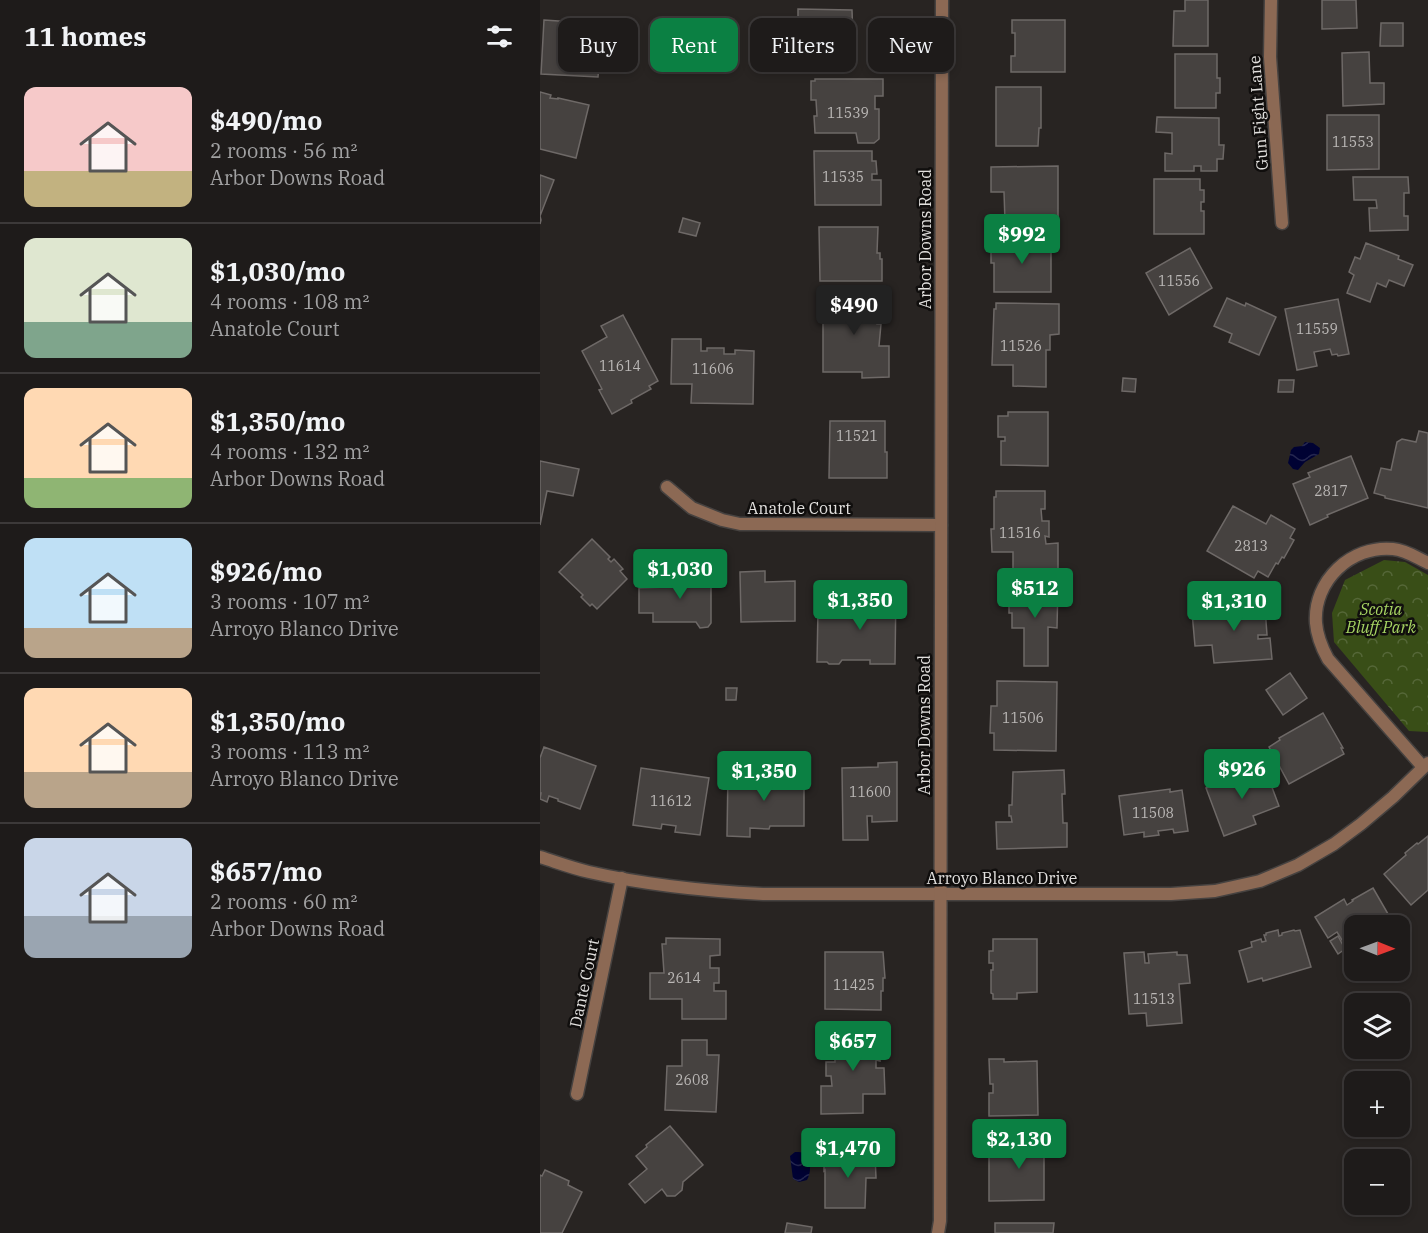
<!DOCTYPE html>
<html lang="en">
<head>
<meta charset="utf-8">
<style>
  body { margin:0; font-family:"IBM Plex Serif",serif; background:#2b2827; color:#f1f3f6; height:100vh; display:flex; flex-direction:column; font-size:22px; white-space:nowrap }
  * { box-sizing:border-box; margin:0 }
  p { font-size:20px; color:#a1a1a2 }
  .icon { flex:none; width:33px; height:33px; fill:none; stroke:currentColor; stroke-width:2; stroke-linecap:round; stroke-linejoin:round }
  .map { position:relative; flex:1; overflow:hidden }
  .sheet { display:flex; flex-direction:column; background:#1e1b1a; width:540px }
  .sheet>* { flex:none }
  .top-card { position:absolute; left:18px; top:18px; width:570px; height:54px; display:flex; gap:12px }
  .needle { width:39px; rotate:91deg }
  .fabs { position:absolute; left:804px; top:915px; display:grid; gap:12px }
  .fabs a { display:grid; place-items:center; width:66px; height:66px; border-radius:12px; background:#1e1b1a; box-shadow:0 3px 9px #0003,0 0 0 2px #3c3939; font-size:30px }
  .price { position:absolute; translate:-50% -51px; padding:0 14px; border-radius:6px; background:#0b8043; color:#fff; font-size:20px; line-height:39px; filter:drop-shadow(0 2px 3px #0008) }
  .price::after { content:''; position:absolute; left:50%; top:36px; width:18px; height:14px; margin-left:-9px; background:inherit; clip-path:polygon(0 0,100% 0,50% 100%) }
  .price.current { background:#222; color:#fff }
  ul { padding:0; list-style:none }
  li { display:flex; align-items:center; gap:18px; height:150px; padding:0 24px }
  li+li { border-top:2px solid #3c3939 }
  li span { display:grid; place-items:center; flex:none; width:168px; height:120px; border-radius:12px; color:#555 }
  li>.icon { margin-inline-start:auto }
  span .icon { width:72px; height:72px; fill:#fffc; stroke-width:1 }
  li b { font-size:26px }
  h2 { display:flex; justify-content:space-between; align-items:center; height:72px; padding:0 24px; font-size:26px }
  .pill { padding:0 21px; border-radius:12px; background:#1e1b1a; box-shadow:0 3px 9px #0003,0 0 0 2px #3c3939; font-size:21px; line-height:54px }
  .pill.current { background:#0b8043; color:#fff }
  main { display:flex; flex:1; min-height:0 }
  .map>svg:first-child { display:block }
  .park { fill:url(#park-crowns) }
  .water { fill:url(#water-waves) }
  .building { fill:#464240; stroke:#6e6967; stroke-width:1.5 }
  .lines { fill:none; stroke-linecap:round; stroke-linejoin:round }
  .minor-casing { stroke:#464240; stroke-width:15 }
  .minor { stroke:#8c6954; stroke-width:12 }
  .labels { text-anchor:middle; stroke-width:5; stroke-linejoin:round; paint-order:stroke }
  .number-label { font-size:14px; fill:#bbb8b6 }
  .street-label { font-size:16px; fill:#e2e0de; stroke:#100e0d }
  .park-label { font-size:16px; font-style:italic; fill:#a7d563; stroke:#100e0d }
</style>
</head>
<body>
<main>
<section class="sheet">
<h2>11 homes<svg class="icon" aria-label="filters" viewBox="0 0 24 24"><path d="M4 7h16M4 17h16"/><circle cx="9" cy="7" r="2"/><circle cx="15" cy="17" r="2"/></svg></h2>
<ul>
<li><span style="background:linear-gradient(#f6c9c9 70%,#c2b280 0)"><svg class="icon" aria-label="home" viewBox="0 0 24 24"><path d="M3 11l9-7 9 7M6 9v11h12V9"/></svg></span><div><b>$490/mo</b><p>2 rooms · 56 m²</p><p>Arbor Downs Road</p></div></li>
<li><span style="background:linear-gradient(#dfe7d0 70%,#7fa58c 0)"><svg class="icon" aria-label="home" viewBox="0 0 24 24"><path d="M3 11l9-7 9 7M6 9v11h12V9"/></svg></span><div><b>$1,030/mo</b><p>4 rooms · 108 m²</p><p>Anatole Court</p></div></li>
<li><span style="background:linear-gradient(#ffd9b3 75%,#8fb573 0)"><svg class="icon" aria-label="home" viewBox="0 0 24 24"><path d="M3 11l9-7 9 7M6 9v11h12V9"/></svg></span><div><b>$1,350/mo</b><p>4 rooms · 132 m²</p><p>Arbor Downs Road</p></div></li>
<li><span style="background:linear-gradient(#bfe0f5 75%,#b9a48a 0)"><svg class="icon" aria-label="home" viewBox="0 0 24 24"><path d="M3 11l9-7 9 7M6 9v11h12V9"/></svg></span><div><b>$926/mo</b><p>3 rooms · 107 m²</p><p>Arroyo Blanco Drive</p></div></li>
<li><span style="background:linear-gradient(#ffd9b3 70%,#b9a48a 0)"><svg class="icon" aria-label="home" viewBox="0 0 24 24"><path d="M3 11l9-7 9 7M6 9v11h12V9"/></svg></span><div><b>$1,350/mo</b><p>3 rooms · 113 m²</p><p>Arroyo Blanco Drive</p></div></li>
<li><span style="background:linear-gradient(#c9d6e8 65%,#9aa5b1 0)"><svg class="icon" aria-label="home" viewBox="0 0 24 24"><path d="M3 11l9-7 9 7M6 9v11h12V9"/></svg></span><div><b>$657/mo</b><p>2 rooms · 60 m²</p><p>Arbor Downs Road</p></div></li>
</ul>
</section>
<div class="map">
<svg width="888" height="1233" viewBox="0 0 888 1233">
  <defs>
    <pattern id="park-crowns" width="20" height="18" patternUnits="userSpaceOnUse" patternTransform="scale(1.5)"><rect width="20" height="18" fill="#394e17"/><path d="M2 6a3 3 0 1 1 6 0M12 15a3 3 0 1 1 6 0" fill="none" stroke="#556738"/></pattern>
    <pattern id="water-waves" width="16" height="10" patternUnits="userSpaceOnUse" patternTransform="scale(1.5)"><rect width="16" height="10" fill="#000233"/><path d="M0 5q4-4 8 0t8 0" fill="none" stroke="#252750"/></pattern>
  </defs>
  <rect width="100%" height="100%" fill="#282422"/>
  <path class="park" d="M844 560 865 562 888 575V732L869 731 794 642 792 613 805 580Z"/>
  <g class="water">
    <path d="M765 442 773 443 780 448 779 454 765 462 758 470 753 469 748 463 751 450 754 447 762 446Z"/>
    <path d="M255 1152C258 1152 263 1152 265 1154 272 1159 271 1174 267 1180L259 1182 253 1179 250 1156Z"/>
  </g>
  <g class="building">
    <path d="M645 0H668V46H633L634 11H645Z"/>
    <path d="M782 0H816L817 28 782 29Z"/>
    <path d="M258 9 312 10 313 38H316L315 65 260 64V46H279V32H258Z"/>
    <path d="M4 20 62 24 58 77 1 74Z"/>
    <path d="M472 20H525V72H471V56H475V33H472Z"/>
    <path d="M841 23H863V46H840Z"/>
    <path d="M829 52 830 83H844V104L803 106 802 53Z"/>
    <path d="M635 54H677V78H680V93H676V108H635Z"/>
    <path d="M275 79H343V96H335V109H339V139L334 143H318L316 133H275L274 116H277L276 100H271V81H275Z"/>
    <path d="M456 87H501V128H499L498 146H456Z"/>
    <path d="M0 92 11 95 10 98 18 99V98L49 105 36 158 0 149Z"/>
    <path d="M787 115H839V169L787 170Z"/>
    <path d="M617 117 679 118V145H684L683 159H677V171H661V166H654V171H625V153L632 154V133L616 132Z"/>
    <path d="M274 151H332V161H336L337 174H332V180H341V205H275Z"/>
    <path d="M518 166V220L465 221 464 192H451V167Z"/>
    <path d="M0 175 14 180 0 216 1 220 0 224Z"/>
    <path d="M813 177H868L869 193H864V216H868V230L830 231 829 208H837L836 200H814Z"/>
    <path d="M614 179H660V190H664V202H661V211H664V234H614Z"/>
    <path d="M143 218 160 223 156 236 139 232Z"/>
    <path d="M279 227H338L337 253H340V259H342V281H280Z"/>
    <path d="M451 239H511V292H454V263H451Z"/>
    <path d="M826 243 859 256 858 259 873 265 864 286 849 280 846 287 837 283 830 302 807 293 814 275 809 272 815 257 820 259Z"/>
    <path d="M650 248 672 288 629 315 606 273Z"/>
    <path d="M286 293 338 294 337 324H341L339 346H349V377L322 378V372H283V310H285Z"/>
    <path d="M687 298 705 306 706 303 736 317 719 355 689 342 692 334 674 326Z"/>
    <path d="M798 299 809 354 798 356 797 354 792 355 790 349 774 352 777 366 757 370 745 309Z"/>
    <path d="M456 303 519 304V334L510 335V350H506V387L473 386V365H452L454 309H456Z"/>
    <path d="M83 315 118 381 109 386 111 389 91 400 92 403 72 414 59 390 62 389 42 351 67 337 61 326Z"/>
    <path d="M132 339H161V351H167V348H184V354H195V350L214 351 213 404 151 403 152 384H131Z"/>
    <path d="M583 378 596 379 595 392 582 391Z"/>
    <path d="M739 380H754L753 392H738Z"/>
    <path d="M468 412H508V466L461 465V441H465V437H458V416H468Z"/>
    <path d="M290 421H345V452H347V478H289Z"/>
    <path d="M879 431 888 433V508L845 498V496L834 493 841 468 851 470 857 442 862 439 876 442Z"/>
    <path d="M811 456 828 498 787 515 788 517 770 525 753 484 770 477 768 473Z"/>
    <path d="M0 461 39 469 33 496 7 491 0 525Z"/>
    <path d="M456 491H505V509H501L502 521H509V537L505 536 506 544 518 543V572H473V552H452L451 529H454V497H456Z"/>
    <path d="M693 506 726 524 731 515 755 529 750 538 754 540 744 558 742 557 738 564 736 563 728 577 718 571 714 578 667 551Z"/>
    <path d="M52 539 70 557 68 559 71 562 74 559 83 569 80 571 87 579 57 609 52 604 50 606 41 597 43 595 19 572Z"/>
    <path d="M225 571V582L255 581V621L201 622 200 572Z"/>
    <path d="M127 573H171V623L168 627 160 628 156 622H113V613H99V588L127 587Z"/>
    <path d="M472 585H518L517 628 508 627V666H484V628H472V613H469V600H472Z"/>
    <path d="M329 589H356L355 664H330V660H302L299 664H289L287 662H277L278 610H294V606H322V608H329Z"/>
    <path d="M721 597V607H725L727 635H718V639L730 638 732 659 674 663 672 645 655 646 652 612 693 609 692 599Z"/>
    <path d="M750 673 767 698 743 715 726 690Z"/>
    <path d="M457 681 517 682 516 751 454 750V733H450L451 706H457Z"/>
    <path d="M186 688H197L196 700H186Z"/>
    <path d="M783 713 803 748H801L804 754 749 784 729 747 740 740 739 738Z"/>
    <path d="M4 747 56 766 40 809 18 801V799L9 796 7 802 0 799 1 793H0V758Z"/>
    <path d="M357 762V821L332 822V816H327L328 840H303L302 768 338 767V763Z"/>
    <path d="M724 766 739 806 713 816 716 824 684 836 666 788Z"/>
    <path d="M101 768 169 778 160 835 135 832 136 826 122 824 121 829 93 825Z"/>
    <path d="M524 770 525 794H522L523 823H527V847L457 849 456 822H472L471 816H469V805H472L473 772Z"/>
    <path d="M188 772H211V777H239L243 773 264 775V826H230L229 829 210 828V837L187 836Z"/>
    <path d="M630 789V792L642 790 648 831 634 833 633 829 626 830 618 831 619 835 604 837V832L584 835 579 796Z"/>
    <path d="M888 836V890L871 905 844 874 866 855 865 853 877 843 878 844Z"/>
    <path d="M833 888 855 926H814V950L810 953 797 932 788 938 775 917 804 899 807 905 813 901 812 900Z"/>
    <path d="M738 930 739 936 742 935V933L754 930 755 931 760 930 771 967 723 981 722 978 708 982 699 951 712 947 711 942 721 939 722 942 726 941 724 935H726V933Z"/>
    <path d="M798 936 805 949 798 954 790 941Z"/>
    <path d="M126 938 180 939V955L170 956V968H179V983H174V991H186V1019H142V999H110V973H124L122 944H126Z"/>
    <path d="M453 939H497V992L477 993V999H453V994L451 993V970H453V963H449V951H453Z"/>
    <path d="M285 952H343L345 978H343V991H341V1010L285 1009Z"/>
    <path d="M604 952 605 963H609L608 954 637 952V955H647L650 983 639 984 642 1023 607 1026 606 1013 589 1014 584 953Z"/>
    <path d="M292 1032H340V1038H343V1054H340V1061L336 1060V1068H344L345 1094H323V1113L281 1114V1086H292L291 1076H286V1062H295V1049H292Z"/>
    <path d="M142 1040H167V1055H179L176 1112 125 1110 127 1066H142Z"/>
    <path d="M449 1059H464V1062L497 1061 498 1115 449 1116V1093H453V1084H450Z"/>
    <path d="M130 1126 163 1165 143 1182 142 1190 135 1196H127L122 1189 105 1203 89 1184 107 1169 96 1156 107 1147 106 1145Z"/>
    <path d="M504 1133V1200L449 1201V1156H466V1134Z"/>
    <path d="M285 1154H335L336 1178H326L325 1208H285V1170L284 1171V1157H285Z"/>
    <path d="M5 1170 29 1181 28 1185 42 1192 22 1233H0V1175L2 1176Z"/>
    <path d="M247 1223 272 1227 271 1233H245Z"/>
    <path d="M455 1223H514L513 1233H455Z"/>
  </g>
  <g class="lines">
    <g class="minor-casing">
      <g id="minor">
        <path d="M731 0 730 57 742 223"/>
        <path d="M127 487 152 508 182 520 200 524 401 525"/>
        <path d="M883 767 788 659C782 648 777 636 776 623 773 581 811 545 853 549 866 550 877 558 888 563"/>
        <path d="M0 857C16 862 32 868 49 872 106 885 164 891 223 894H631L675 891 720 881 758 865 794 844 821 824 853 797 888 763"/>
        <path d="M37 1094 82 878"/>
        <path d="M398 1233 400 1221 402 0"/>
      </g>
    </g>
    <use href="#minor" class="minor"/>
  </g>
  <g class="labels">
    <g class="number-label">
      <text x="308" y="118">11539</text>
      <text x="813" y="147">11553</text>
      <text x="303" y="182">11535</text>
      <text x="639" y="286">11556</text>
      <text x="777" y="334">11559</text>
      <text x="481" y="351">11526</text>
      <text x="80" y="371">11614</text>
      <text x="173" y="374">11606</text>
      <text x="317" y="441">11521</text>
      <text x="791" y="496">2817</text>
      <text x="480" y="538">11516</text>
      <text x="711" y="551">2813</text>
      <text x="483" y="723">11506</text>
      <text x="330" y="797">11600</text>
      <text x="131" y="806">11612</text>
      <text x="613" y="818">11508</text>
      <text x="144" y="983">2614</text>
      <text x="314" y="990">11425</text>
      <text x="614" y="1004">11513</text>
      <text x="152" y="1085">2608</text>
    </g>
    <g class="street-label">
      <text transform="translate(718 113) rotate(-94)" y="6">Gun Fight Lane</text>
      <text transform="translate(385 239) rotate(-90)" y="6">Arbor Downs Road</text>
      <text x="259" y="514">Anatole Court</text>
      <text transform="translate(384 725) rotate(-90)" y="6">Arbor Downs Road</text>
      <text x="462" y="884">Arroyo Blanco Drive</text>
      <text transform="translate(44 983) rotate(-78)" y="6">Dante Court</text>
    </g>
    <g class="park-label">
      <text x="841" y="615">Scotia<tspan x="841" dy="18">Bluff Park</tspan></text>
    </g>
  </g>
</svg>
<div class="fabs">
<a><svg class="needle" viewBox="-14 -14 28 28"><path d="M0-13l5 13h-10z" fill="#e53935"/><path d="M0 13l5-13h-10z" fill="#a1a1a2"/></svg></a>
<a><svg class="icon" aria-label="layers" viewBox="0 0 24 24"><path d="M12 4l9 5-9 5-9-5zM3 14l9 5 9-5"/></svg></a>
<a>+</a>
<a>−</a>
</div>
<b class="price" style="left:482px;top:265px">$992</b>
<b class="price current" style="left:314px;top:336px">$490</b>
<b class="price" style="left:140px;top:600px">$1,030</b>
<b class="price" style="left:495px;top:619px">$512</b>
<b class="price" style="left:320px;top:631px">$1,350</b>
<b class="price" style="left:694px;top:632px">$1,310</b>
<b class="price" style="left:702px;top:800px">$926</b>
<b class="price" style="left:224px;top:802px">$1,350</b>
<b class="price" style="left:313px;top:1072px">$657</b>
<b class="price" style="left:479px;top:1170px">$2,130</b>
<b class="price" style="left:308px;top:1179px">$1,470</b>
<div class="top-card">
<a class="pill">Buy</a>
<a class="pill current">Rent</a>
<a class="pill">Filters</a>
<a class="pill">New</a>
</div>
</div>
</main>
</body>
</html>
